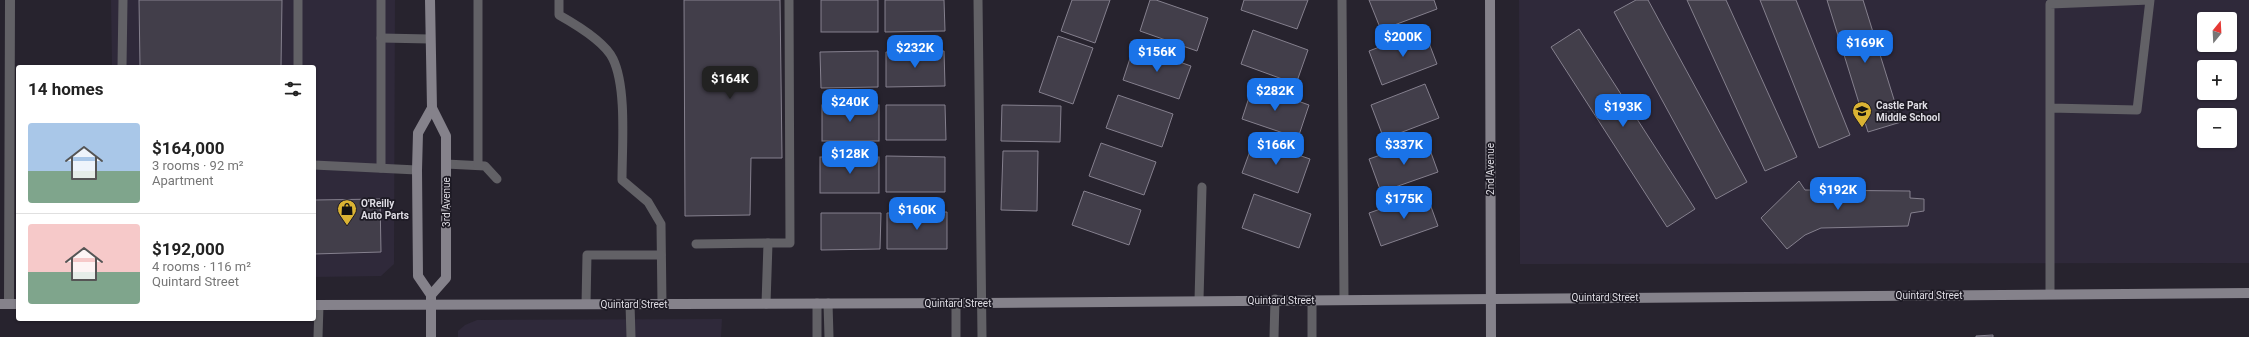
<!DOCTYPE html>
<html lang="en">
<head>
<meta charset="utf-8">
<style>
  body { margin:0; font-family:Roboto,sans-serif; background:#f2f2f2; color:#222; height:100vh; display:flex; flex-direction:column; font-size:15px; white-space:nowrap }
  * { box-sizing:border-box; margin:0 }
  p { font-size:13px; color:#767676 }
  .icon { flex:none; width:22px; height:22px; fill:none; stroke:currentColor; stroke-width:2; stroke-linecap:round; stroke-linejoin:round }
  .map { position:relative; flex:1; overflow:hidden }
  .drawer { position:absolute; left:16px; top:65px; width:300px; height:256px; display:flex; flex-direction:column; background:#fff; border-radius:4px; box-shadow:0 1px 3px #0004 }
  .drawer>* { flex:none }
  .needle { width:26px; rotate:18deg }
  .buttons { position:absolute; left:2197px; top:12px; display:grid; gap:8px }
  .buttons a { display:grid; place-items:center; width:40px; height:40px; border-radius:4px; background:#fff; box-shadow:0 1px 3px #0004; font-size:20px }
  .price { position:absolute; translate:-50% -34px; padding:0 9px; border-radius:8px; background:#1a73e8; color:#fff; font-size:13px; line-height:26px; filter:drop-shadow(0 1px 2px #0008) }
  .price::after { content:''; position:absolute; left:50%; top:24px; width:12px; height:9px; margin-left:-6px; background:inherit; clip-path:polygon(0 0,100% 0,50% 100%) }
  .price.selected { background:#222; color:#fff }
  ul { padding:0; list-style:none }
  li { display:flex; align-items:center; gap:12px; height:100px; padding:0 12px }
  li+li { border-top:1px solid #e0e0e0 }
  li span { display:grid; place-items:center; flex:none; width:112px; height:80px; border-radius:4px; color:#555 }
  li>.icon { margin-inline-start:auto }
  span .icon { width:48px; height:48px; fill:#fffc; stroke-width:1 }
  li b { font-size:17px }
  h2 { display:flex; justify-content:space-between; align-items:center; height:48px; padding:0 12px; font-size:17px }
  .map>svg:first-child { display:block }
  .built { fill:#2f293a; fill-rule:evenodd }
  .building { fill:#423e4a; stroke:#85808e }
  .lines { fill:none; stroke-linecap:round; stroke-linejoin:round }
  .lane { stroke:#626166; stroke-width:9 }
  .street { stroke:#626166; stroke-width:10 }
  .secondary { stroke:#85828b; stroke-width:10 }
  .labels { text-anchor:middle; stroke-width:3.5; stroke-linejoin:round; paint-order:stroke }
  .poi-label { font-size:10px; font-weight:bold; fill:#dfdde4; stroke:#1d1a24; text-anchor:start }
  .street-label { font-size:10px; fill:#dfdde4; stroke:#1d1a24 }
</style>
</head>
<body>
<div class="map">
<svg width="2249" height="337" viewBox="0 0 2249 337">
  <rect width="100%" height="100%" fill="#27232e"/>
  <g class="built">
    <path d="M111 0H395L394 264 381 276 314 277V67H112Z"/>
    <path d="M1519 0H2249V263L1520 264ZM2204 19H2230V45H2204ZM2204 67H2230V93H2204ZM2204 115H2230V141H2204Z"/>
    <path d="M722 319 721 337H458V331L465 325 477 320Z"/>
  </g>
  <g class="building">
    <path d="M139 0H282L281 67H140Z"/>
    <path d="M684 0H780L782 158H751L750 215 685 216Z"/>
    <rect x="821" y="0" width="57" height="32"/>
    <path d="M885 0H944L945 31 885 32Z"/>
    <path d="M1072 0H1110L1095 43 1061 31Z"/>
    <path d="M1150 0H1156L1208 18 1197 51 1140 31Z"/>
    <path d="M1244 0H1308L1297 29 1241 10Z"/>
    <path d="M1369 0H1434L1437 9 1381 30Z"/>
    <path d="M1636 0H1648L1747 182 1716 199 1614 12Z"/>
    <path d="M1687 0H1726L1797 157 1765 171Z"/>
    <path d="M1760 0H1796L1850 135 1819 148Z"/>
    <path d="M1827 0H1863L1901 122 1868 132Z"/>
    <path d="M1579 29 1695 209 1667 227 1551 47Z"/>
    <path d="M1253 30 1308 50 1296 84 1241 64Z"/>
    <path d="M1424 30 1437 64 1382 85 1369 51Z"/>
    <path d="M1058 36 1093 48 1073 104 1039 92Z"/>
    <path d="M1134 46 1191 66 1179 99 1123 80Z"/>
    <path d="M878 51V87L821 88 820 52Z"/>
    <path d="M944 51 945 86 886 87V52Z"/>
    <path d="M1425 84 1439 118 1384 139 1371 105Z"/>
    <path d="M1253 85 1309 105 1298 138 1242 119Z"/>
    <path d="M1118 95 1173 114 1162 147 1106 128Z"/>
    <rect x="822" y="105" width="57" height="36"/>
    <path d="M886 105H945L946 140H886Z"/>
    <path d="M1002 105 1061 106 1060 142 1001 141Z"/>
    <path d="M1426 139 1438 172 1381 192 1369 159Z"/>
    <path d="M1254 140 1310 159 1298 193 1242 173Z"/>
    <path d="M1101 143 1156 162 1144 195 1089 176Z"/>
    <path d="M1003 151H1038L1037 211 1001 210Z"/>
    <path d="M886 156 945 157V192H886Z"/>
    <rect x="820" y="157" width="59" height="36"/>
    <path d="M1799 181 1805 190 1910 191V198L1924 199V211L1911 213 1908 226 1821 228 1805 235 1787 249 1761 218Z"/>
    <path d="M1084 191 1141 210 1129 245 1072 225Z"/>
    <path d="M1426 193 1438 226 1381 246 1369 213Z"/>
    <path d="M1254 194 1311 214 1299 248 1242 228Z"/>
    <path d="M380 199 381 252 314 254V200Z"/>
    <path d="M947 212V249H887V213Z"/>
    <path d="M821 213H881L880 249 821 250Z"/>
    <path d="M1993 335V337H1976V336Z"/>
  </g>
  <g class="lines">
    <g class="lane">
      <path d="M298 0V67"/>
      <path d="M559 0V15C575 24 605 42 613 59 627 88 622 147 622 180L648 202 661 224 662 304"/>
      <path d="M978 0 982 337"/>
      <path d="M1342 0 1344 299"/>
      <path d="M381 38 430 39"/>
      <path d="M122 67 123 0"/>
      <path d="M446 164 485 166 497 179"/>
      <path d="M314 165 417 170"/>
      <path d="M478 165V0"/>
      <path d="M381 168V0"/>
      <path d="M768 243H790L789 0"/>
      <path d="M696 244 768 243 766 304"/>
      <path d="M2050 294V4L2150 0 2137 110 2050 108"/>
      <path d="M1199 300 1202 187"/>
      <path d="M1312 300V337"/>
      <path d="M828 303 829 337"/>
      <path d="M586 304 587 255H661"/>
      <path d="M630 304 631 337"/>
      <path d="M318 337 319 305"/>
      <path d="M817 337V303"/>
      <path d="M956 337V303"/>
      <path d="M1274 337 1275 299"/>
    </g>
    <path class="street" d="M9 304 10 0"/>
    <g class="secondary">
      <path d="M430 0 432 108 446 136V278L431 295V337"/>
      <path d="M1490 0 1491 337"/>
      <path d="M431 295 418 276 417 170 418 133 432 108"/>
      <path d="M0 304H18"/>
      <path d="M314 305 982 303 2249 293"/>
    </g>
  </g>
  <defs>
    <g id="school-pin" transform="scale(1)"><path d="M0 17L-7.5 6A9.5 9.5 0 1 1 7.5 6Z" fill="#dab333" stroke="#1d1a24"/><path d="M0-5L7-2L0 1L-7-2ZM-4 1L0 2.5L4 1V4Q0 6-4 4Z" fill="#111"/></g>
    <g id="shop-pin" transform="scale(1)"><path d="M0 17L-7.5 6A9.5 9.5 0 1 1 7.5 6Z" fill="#dab333" stroke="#1d1a24"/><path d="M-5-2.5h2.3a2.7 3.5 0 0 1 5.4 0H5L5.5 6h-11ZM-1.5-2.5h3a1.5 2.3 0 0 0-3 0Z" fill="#111"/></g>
  </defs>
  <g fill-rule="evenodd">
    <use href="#school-pin" x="1862" y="111"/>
    <use href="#shop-pin" x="347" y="209"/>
  </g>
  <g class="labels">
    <g class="poi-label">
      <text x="1876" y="109">Castle Park<tspan x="1876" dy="12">Middle School</tspan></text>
      <text x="361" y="207">O'Reilly<tspan x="361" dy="12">Auto Parts</tspan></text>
    </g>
    <g class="street-label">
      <text transform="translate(1490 169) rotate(-90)" y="4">2nd Avenue</text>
      <text transform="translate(446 202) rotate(-90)" y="4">3rd Avenue</text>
      <text x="1929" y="299">Quintard Street</text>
      <text x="1605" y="301">Quintard Street</text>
      <text x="1281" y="304">Quintard Street</text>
      <text x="958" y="307">Quintard Street</text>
      <text x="634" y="308">Quintard Street</text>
    </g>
  </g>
</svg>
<div class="buttons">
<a><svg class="needle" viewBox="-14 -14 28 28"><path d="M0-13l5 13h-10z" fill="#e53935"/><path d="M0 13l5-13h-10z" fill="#767676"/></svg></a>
<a>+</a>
<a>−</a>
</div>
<b class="price" style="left:1403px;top:58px">$200K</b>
<b class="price" style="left:1865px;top:64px">$169K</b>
<b class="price" style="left:915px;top:69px">$232K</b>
<b class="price" style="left:1157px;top:73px">$156K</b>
<b class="price selected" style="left:730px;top:100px">$164K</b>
<b class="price" style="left:1275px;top:112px">$282K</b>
<b class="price" style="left:850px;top:123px">$240K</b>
<b class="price" style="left:1623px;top:128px">$193K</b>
<b class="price" style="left:1276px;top:166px">$166K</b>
<b class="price" style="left:1404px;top:166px">$337K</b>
<b class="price" style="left:850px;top:175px">$128K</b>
<b class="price" style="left:1838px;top:211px">$192K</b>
<b class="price" style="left:1404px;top:220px">$175K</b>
<b class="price" style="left:917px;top:231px">$160K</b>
<section class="drawer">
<h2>14 homes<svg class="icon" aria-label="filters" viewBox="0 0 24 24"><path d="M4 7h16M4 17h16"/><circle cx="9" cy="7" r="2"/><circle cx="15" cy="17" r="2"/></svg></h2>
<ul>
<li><span style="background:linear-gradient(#a9c7e8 60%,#7fa58c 0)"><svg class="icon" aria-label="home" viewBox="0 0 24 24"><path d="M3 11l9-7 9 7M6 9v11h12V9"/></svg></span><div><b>$164,000</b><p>3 rooms · 92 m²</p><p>Apartment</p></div></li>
<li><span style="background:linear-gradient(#f6c9c9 60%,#7fa58c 0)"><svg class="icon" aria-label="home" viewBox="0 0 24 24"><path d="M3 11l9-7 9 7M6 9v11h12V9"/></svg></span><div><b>$192,000</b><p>4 rooms · 116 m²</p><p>Quintard Street</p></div></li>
</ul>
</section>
</div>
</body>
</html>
